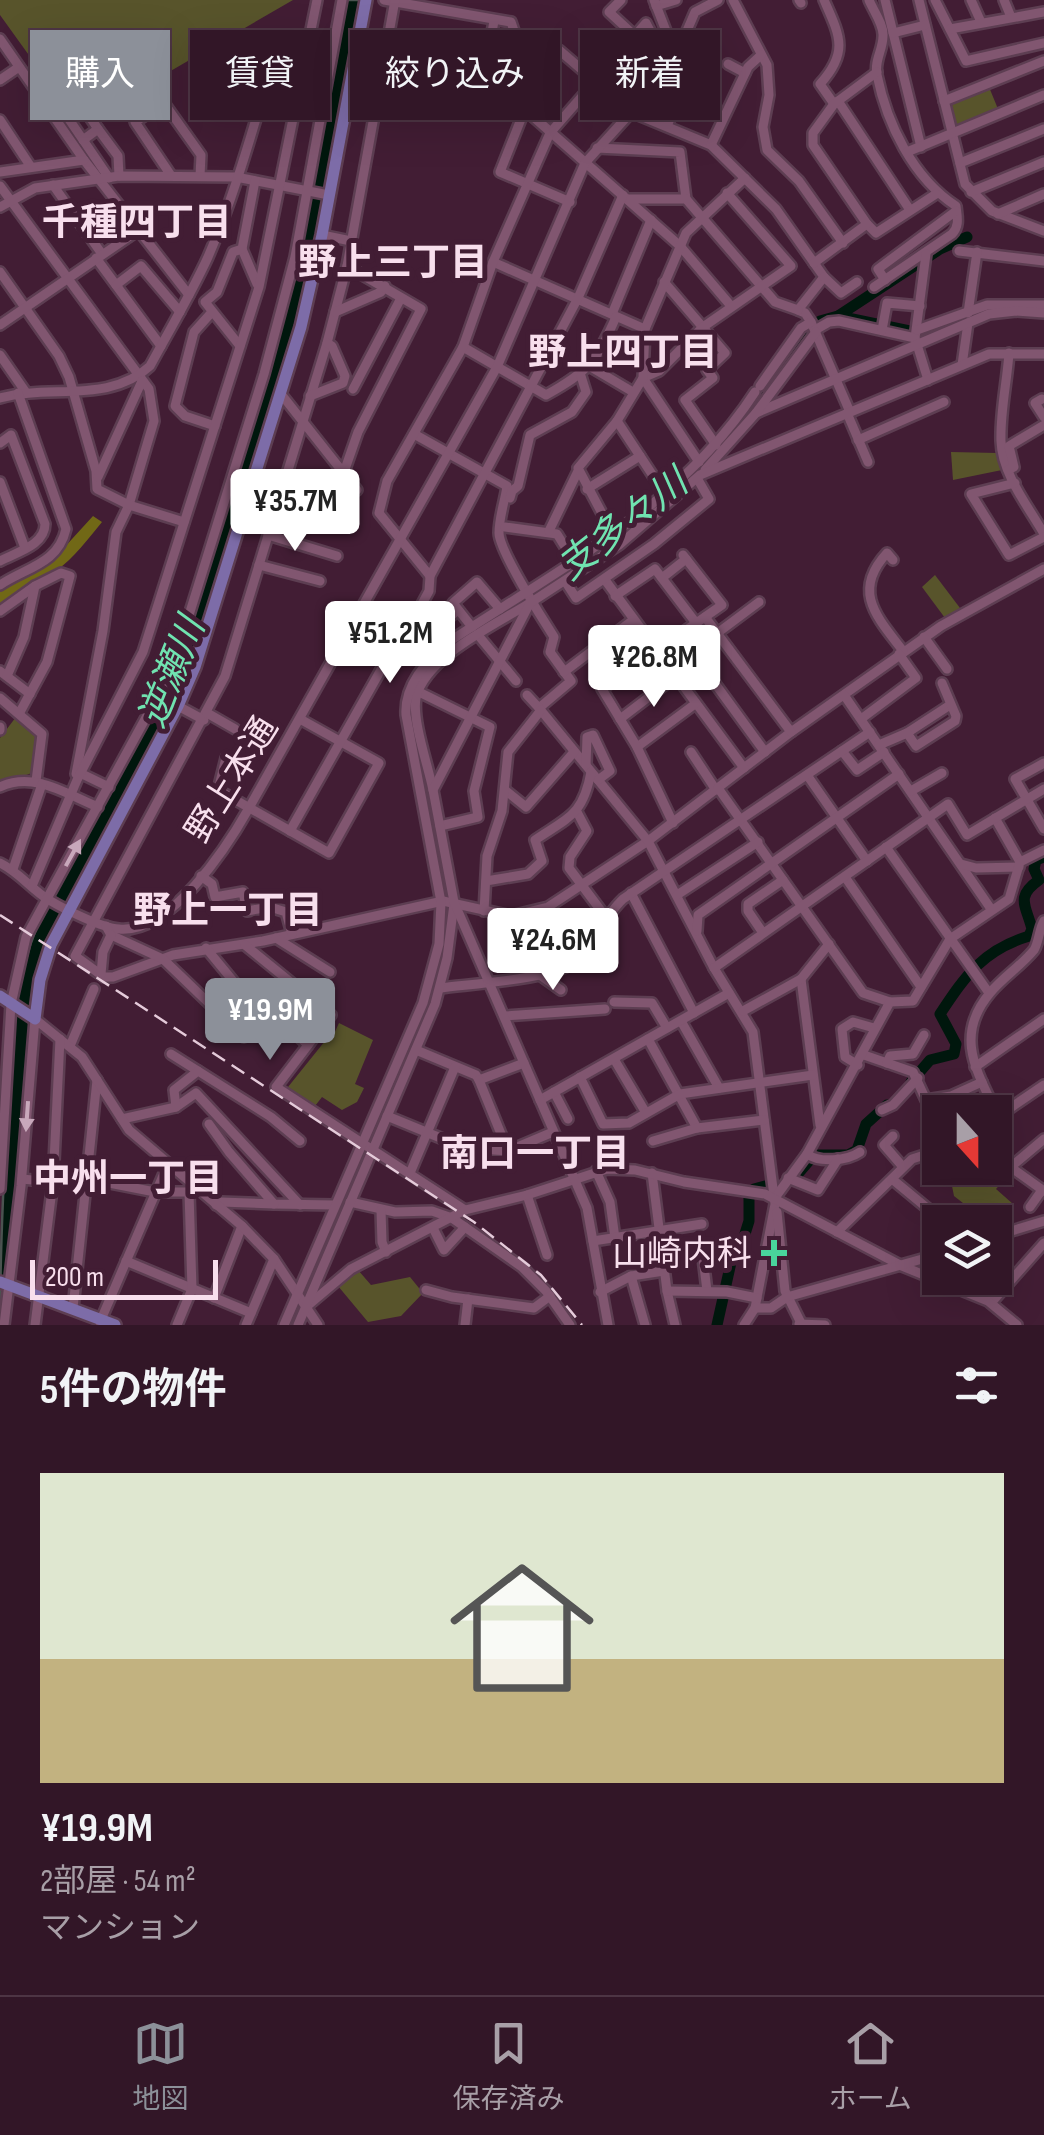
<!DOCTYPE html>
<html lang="ja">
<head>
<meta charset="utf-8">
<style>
  body { margin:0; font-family:"Sofia Sans Condensed","Noto Sans JP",sans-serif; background:#3a1f2f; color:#f1f3f6; height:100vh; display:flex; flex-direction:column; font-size:38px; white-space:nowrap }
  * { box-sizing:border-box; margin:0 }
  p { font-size:32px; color:#a89fa7 }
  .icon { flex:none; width:55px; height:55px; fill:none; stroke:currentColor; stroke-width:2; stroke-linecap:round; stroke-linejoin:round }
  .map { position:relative; height:1325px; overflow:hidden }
  .side { display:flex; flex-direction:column; background:#321627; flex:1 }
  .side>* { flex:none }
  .top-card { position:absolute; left:30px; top:30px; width:985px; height:90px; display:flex; gap:20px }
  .needle { width:65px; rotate:159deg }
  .controls { position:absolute; left:922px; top:1095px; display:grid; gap:20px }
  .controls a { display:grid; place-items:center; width:90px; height:90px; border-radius:0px; background:#321627; box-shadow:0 10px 40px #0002,0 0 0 2px #4d3544; font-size:50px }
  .scale { position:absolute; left:30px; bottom:25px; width:188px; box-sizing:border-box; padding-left:10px; border:5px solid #f8dfed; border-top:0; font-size:28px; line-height:35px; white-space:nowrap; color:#f8dfed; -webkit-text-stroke:8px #421d34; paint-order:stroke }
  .price { position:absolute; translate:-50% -85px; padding:0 22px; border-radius:10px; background:#fff; color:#222; font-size:32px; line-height:65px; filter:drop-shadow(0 2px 5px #0008) }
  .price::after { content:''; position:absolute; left:50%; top:60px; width:30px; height:22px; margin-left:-15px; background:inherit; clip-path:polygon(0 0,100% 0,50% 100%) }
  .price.selected { background:#8c9099; color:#fff }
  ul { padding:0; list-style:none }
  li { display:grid; align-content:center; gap:20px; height:530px; padding:0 40px }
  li+li { border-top:2px solid #4d3544 }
  li span { display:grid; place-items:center; height:310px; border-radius:0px; color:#555 }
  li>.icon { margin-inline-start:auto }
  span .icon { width:180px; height:180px; fill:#fffc; stroke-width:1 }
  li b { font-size:42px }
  h2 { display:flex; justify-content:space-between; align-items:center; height:120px; padding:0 40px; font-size:42px }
  .chip { padding:0 35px; border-radius:0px; background:#321627; box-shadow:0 10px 40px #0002,0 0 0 2px #4d3544; font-size:35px; line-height:90px }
  .chip.selected { background:#8c9099; color:#fff }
  .dock { display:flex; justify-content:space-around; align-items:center; height:140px; border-top:2px solid #4d3544; background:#321627; font-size:28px; color:#a89fa7 }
  .dock a { display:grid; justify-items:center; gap:5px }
  .dock .selected { color:#8c9099 }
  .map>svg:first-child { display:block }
  .green { fill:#58542b }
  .forest { fill:#716816 }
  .water { fill:#00170d; stroke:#4a5350; stroke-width:2.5 }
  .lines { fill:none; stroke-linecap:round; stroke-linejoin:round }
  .river { stroke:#00170d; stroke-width:11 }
  .minor-casing { stroke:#5d3e52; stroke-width:14 }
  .major-casing { stroke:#5d3e52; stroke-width:16 }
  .minor { stroke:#815670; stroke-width:9 }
  .major { stroke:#7d6ca8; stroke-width:11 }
  .rail { stroke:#e5cbda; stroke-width:2.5; stroke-dasharray:15 8; stroke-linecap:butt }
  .oneway { fill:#c8a8bb }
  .poi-dot { fill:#49d49c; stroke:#421d34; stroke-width:4 }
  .labels { text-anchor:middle; stroke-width:10; stroke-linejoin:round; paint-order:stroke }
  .street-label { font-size:35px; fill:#f8dfed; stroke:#421d34 }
  .poi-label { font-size:35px; fill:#f8dfed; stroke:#421d34; text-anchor:end }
  .neighbourhood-label { font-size:38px; font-weight:bold; fill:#f8dfed; stroke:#421d34 }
  .water-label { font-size:38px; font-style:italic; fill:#70e3b0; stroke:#421d34 }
</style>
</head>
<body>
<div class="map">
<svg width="1044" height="1325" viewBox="0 0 1044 1325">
  <rect width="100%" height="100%" fill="#421d34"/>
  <g class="green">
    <path d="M0 0H293L124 98 77 41 41 72 0 15Z"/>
    <path d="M989 87 998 109 960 126 954 122 950 103Z"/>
    <path d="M951 452 997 453 1002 470 953 480Z"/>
    <path d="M935 575 960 608 945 618 922 587Z"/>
    <path d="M16 717 37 734 32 773 0 784V738Z"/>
    <path d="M339 1023 373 1040 355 1084 364 1088 357 1102 342 1110 322 1097 315 1106 288 1087 329 1036H333Z"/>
    <path d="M995 1161 1012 1171 996 1189 1013 1204 986 1221 954 1196 951 1181 955 1168H995Z"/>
    <path d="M358 1270 371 1285 410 1277 423 1293 401 1316 368 1322 338 1286Z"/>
  </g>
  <path class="forest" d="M93 516 102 522C88 539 74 558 56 571 37 584 18 592 0 607V590L51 562Z"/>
  <path class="water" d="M345 0H361L300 317 188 677 52 937 33 997 24 1130 0 1325C0 1256 3 1188 7 1119 11 1051 12 987 38 924L157 701 268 372Z"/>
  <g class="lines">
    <g class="river">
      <path d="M838 316 940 249 967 237"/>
      <path d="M695 470 744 419 805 333 820 321 838 316 924 334 991 308 1004 307"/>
      <path d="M478 629 610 544 660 503"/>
      <path d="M911 1082 930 1060 954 1054 956 1044 940 1014C966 975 983 950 1029 936L1032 929C1026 905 1015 897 1039 880L1034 869 1036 860 1044 857"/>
      <path d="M380 1114C410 1047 448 977 447 901 446 837 414 768 411 703"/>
      <path d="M793 1176 797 1175 814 1155H848L857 1150 866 1124 887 1105"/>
      <path d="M291 1325 349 1186"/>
      <path d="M717 1325 734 1249 744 1237 749 1221V1196L754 1189 765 1186"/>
    </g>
    <g class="minor-casing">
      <g id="minor">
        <path d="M384 0 511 22 526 66 536 75 519 97 521 106 680 246 731 306"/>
        <path d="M395 0 347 266 327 343 225 676 75 956 104 977H113L173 955 263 941 443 901 511 916 548 907 648 841 791 732 941 626 1044 569"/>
        <path d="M621 0 609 12 635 36"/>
        <path d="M733 0 767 65 769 95 763 127 767 150 799 181 843 243"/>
        <path d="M799 0 801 3"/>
        <path d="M824 0C840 36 849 52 820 84L834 104"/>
        <path d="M869 0C873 10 884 25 883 36 883 50 874 60 877 75 887 124 913 178 956 206 957 216 960 226 952 234L874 287"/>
        <path d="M885 0 921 147"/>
        <path d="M919 0 965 184 992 211 1044 231"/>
        <path d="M935 0 966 61 1044 43"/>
        <path d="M971 0 981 22"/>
        <path d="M1004 0 1011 17"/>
        <path d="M656 6 676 0"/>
        <path d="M950 29 1044 12"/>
        <path d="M893 33 925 25"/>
        <path d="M389 38 488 55 494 21"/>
        <path d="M0 39 84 160 189 295"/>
        <path d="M673 49 680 47 695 12 718 0"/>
        <path d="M728 64 745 73"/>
        <path d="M536 75 559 50 631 112 711 145 776 209 824 277 798 310 805 313 811 322 850 412"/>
        <path d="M0 80 19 67"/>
        <path d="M380 87 461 102"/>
        <path d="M412 92 422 45"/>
        <path d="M348 97 377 103"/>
        <path d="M54 99 64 112"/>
        <path d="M446 99 454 50"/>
        <path d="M838 101 910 210"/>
        <path d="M944 101 1044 61"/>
        <path d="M525 109 500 172 570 202"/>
        <path d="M0 120 31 167"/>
        <path d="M667 126 688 75 675 61"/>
        <path d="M98 129 79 101 64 112 109 178"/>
        <path d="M83 140 98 129 118 156 119 176"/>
        <path d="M711 145 748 67 761 55"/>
        <path d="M597 148 680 152 686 199"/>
        <path d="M907 152 1044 95"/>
        <path d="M960 163 1044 129"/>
        <path d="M0 172 84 160"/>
        <path d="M170 174 135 122 164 103 201 155 200 176"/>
        <path d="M53 185 102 254"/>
        <path d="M0 186 149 389 154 421 129 505 116 532 103 631 76 774"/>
        <path d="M971 192 1044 162"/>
        <path d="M629 199H686L775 302 798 310"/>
        <path d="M0 207 35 188 119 176 236 177 329 195"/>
        <path d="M998 214 1044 194"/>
        <path d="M867 224 876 233 936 194"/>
        <path d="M322 235 351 241"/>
        <path d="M242 249 257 284"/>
        <path d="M959 251 1044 261"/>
        <path d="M926 254 915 338 928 380"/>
        <path d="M96 258 161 346"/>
        <path d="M493 262 645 329"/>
        <path d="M814 263 867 224 813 145V133L834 104 877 72"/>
        <path d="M0 272 59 356 69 377 96 471 97 489 129 505 184 522"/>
        <path d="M824 277 841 293 857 282"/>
        <path d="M885 280 878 269 956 211"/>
        <path d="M664 282 725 353 707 370 713 378 685 400 716 445"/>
        <path d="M116 285 141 266 180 312"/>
        <path d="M212 312 194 332 175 406 185 416 215 426"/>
        <path d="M335 312 381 292 385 286"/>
        <path d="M968 313 977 252"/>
        <path d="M612 314 651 220"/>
        <path d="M0 325 143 227"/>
        <path d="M815 330 829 322 839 321 915 338"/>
        <path d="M882 330 887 303 920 306"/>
        <path d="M917 330 987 305H1044"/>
        <path d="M240 346 205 302 217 292 233 252 242 249 255 181"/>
        <path d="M463 347 546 395C589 371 596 362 616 317"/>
        <path d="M1009 353C1007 382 1000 412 1001 441 1002 474 1028 506 1044 534"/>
        <path d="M0 355 25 391"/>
        <path d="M962 365 968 323"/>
        <path d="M589 366 633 392"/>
        <path d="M760 386 801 328 811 322"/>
        <path d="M353 389 401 298"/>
        <path d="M281 394 357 490"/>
        <path d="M310 396 343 383 345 376 332 346 327 343"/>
        <path d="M0 398C50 384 109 404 150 366 170 329 191 294 208 257 232 202 250 139 267 82L272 78 301 82"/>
        <path d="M1042 399 1035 403 1044 417"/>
        <path d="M756 413 989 314 1016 311 1044 313"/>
        <path d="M847 413 868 462"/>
        <path d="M617 421 665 494"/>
        <path d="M414 434 507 486C505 501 499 517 499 533 499 550 543 620 554 637L550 652 571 681 539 708 648 841 714 968 753 1032 775 1204 755 1308 744 1325"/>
        <path d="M858 440 944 402"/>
        <path d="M0 443 11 435 45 524C45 545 17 552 0 561"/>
        <path d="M699 462 643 378 659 371 703 327 791 266 727 193"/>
        <path d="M705 470 756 413 816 332"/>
        <path d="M1008 470 1014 467 1009 446 1044 425"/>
        <path d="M344 472 358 432 421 309 347 266"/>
        <path d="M98 477 142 381"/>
        <path d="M0 482 25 548"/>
        <path d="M1015 483 971 494 1009 555 1044 537"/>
        <path d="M587 489 640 456"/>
        <path d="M510 498 512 491 518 486 530 435 572 412 586 392 581 376"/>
        <path d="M505 527 557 534 575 563"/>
        <path d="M549 531 578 471"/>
        <path d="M268 535 337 556"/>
        <path d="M615 538 578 468 617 421 643 378 645 329 686 233 745 178"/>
        <path d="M893 560 887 553C851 592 878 618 903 651"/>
        <path d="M259 565 320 581"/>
        <path d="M430 576 379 513 387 481 463 347 493 262 550 133 646 23 657 44 670 40"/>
        <path d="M662 578 686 559"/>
        <path d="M605 580 744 768"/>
        <path d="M565 581 576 598 654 544 709 499 697 478"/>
        <path d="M0 585C27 567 58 564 66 529L18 393"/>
        <path d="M615 596 655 569 696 623"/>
        <path d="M759 602 692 652 765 752"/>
        <path d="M0 611 35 586 61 573 70 576 47 662 20 712"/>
        <path d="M705 617 791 732"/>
        <path d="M472 627 453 603 477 582 500 609"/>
        <path d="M350 629 391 652"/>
        <path d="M478 635 516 681"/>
        <path d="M924 637 947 669"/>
        <path d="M447 643 435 629 458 610"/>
        <path d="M0 671 30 694"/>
        <path d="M564 672 633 620"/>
        <path d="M7 676 24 637 35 586"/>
        <path d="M419 692 490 727 474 791 478 817 440 826"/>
        <path d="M527 695 539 708"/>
        <path d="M844 695 991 909"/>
        <path d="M0 698 42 734 36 781"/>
        <path d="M178 706 204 720"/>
        <path d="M207 713 235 729"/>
        <path d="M620 719 675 677"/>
        <path d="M861 719 916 678 899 654"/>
        <path d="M0 727V730"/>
        <path d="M907 733 950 705"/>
        <path d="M879 745 907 733 916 746 955 721 956 716 942 683"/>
        <path d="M637 747 695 704"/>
        <path d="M842 751 857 770 884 752"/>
        <path d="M691 752 716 790"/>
        <path d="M226 758 218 790 329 853 379 763 300 719"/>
        <path d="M1044 763 1015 779 1044 829"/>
        <path d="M586 765 587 737 593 735 610 771 598 780"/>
        <path d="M80 773 109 787"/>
        <path d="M807 775 867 861"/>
        <path d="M0 787C34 771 66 794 98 807"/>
        <path d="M718 788 863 993 890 1002"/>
        <path d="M433 790C428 765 412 721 416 698 425 657 495 625 528 604"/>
        <path d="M505 790 526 807 574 752"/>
        <path d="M911 791 942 773"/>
        <path d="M577 812 587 831 570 857 569 868 605 916"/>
        <path d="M995 818 1020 862"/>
        <path d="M673 823 637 747 602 689 722 605 683 555"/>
        <path d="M290 831 391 652 404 657 410 626 429 591 430 576 578 298 623 195"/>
        <path d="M886 847 989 993"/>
        <path d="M0 863C19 872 31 889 49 900 64 909 102 928 119 929 171 934 227 847 249 808L497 367 585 163 675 64 673 49 654 0"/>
        <path d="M961 864 976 868 1019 867"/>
        <path d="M13 869 42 784"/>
        <path d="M201 876 212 884 215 897 243 892 247 911 270 907 286 912 292 934"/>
        <path d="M845 877 921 987"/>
        <path d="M486 881 528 874 542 861 535 840C569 817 583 815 591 772"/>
        <path d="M32 886 77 780 143 652 259 287 317 0"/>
        <path d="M631 893 694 1013"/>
        <path d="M677 895 758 842"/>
        <path d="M484 911 487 856 502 811 508 752 541 710"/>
        <path d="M106 926 111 935 163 959 244 1037 262 1016 206 948"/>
        <path d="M697 931 698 915 899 774"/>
        <path d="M763 933 748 911V904L783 880"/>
        <path d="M276 938 330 972"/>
        <path d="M245 945 331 1015 276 1087 465 1210"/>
        <path d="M714 968 948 804 967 835 1044 789"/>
        <path d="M101 974 103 952 111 935"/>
        <path d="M540 975 561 990"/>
        <path d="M801 979 820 1125"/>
        <path d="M441 988C470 984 555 979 574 962 592 946 603 918 623 899L870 732"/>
        <path d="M208 1000 231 979"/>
        <path d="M614 1002 652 1003 667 1028"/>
        <path d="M743 1011 801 979 829 944"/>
        <path d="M505 1016 605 1009"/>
        <path d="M681 1021 719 1088"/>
        <path d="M287 1026 308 1045"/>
        <path d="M648 1039 697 1128"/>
        <path d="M70 1046 94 989"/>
        <path d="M416 1050 476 1075 479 1080 524 1063"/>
        <path d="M171 1054 198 1071"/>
        <path d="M864 1055 913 1072 926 1100 951 1096 982 1082"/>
        <path d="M614 1059 646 1113"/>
        <path d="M887 1063 890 1056 913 1054 924 1035"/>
        <path d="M858 1065 845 1057 842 1029 853 1022 874 1028"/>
        <path d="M975 1067 1044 1019"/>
        <path d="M580 1077 603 1124 629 1123 680 1094 813 1075"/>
        <path d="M479 1080 508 1151"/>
        <path d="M554 1092 568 1119"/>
        <path d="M540 1100 729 993"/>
        <path d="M176 1107 196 1093 300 1205"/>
        <path d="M882 1110 893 1105 918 1078"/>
        <path d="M387 1116 465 1148 508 1151 553 1132"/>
        <path d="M998 1116C978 1073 953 1037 990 993 1003 977 1021 966 1034 950 1039 942 1039 929 1044 921"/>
        <path d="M997 1117 1044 1085"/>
        <path d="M122 1119 176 1107 174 1090 198 1071 271 1117 300 1141"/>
        <path d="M209 1124 229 1152 274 1204 334 1205"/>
        <path d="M893 1136 884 1145 903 1167"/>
        <path d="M653 1141 697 1128 764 1120"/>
        <path d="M807 1154C819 1163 847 1161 860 1152"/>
        <path d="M995 1156 1044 1191"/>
        <path d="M1012 1166 1044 1139"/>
        <path d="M596 1171 610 1202 615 1238"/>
        <path d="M53 1172 155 1192H189"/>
        <path d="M410 1173 455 1067"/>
        <path d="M652 1173 667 1291 675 1325"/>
        <path d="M788 1178 818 1190 838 1159"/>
        <path d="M22 1179 53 1182"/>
        <path d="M892 1179 944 1222"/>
        <path d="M0 1189 11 1004 26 937 161 690 185 628 264 374 295 257 342 0"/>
        <path d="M527 1195 547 1255"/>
        <path d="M774 1199 807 1154 890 1002 913 1001 950 939 1009 899 1020 862 1044 850"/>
        <path d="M350 1202 395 1212 432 1211 452 1218 522 1267 546 1291 570 1325"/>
        <path d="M216 1205 221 1202 274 1204"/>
        <path d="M1030 1207 1042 1190"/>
        <path d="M381 1210 382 1242 386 1252"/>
        <path d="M777 1212 785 1291 802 1325"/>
        <path d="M433 1228 444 1250 465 1227"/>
        <path d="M837 1232 912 1159 940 1150"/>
        <path d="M995 1236 1044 1221"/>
        <path d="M593 1241 702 1224"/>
        <path d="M703 1258 707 1291"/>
        <path d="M126 1261 251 1313"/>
        <path d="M631 1276 645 1325"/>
        <path d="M426 1290 452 1297 534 1308 550 1296"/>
        <path d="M667 1291 727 1292 757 1298"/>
        <path d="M600 1292 631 1276 664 1271"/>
        <path d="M214 1298 242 1226"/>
        <path d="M991 1303 1044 1243"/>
        <path d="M306 1307 351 1269 465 1210 527 1195 607 1169 635 1170 684 1182 765 1194 902 1266 988 1301 1017 1325"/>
        <path d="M73 1308 97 1080"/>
        <path d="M755 1308H771L787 1297 940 1254"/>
        <path d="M100 1322 168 1164"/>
        <path d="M799 1324 825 1325"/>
        <path d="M4 1325 21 1186 35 1019 82 1057 129 1130 242 1226 274 1259 318 1325"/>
        <path d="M35 1325 53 1182 60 1039"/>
        <path d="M177 1325 192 1289 189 1192 194 1186"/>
        <path d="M246 1325 274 1259"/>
        <path d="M284 1325 423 1003 439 944 441 902 406 715C404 685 426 662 447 643 558 570 681 506 755 392"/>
        <path d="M298 1325 435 1004 447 958 454 904"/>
        <path d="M465 1325 468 1299"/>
        <path d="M608 1325 587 1208 454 902 433 790 530 603 619 545 700 475 989 354H1044"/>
      </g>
    </g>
    <g class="major-casing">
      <g id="major">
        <path d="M0 996 35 1019 40 980 51 945 178 706 195 667 301 327 322 235 366 0"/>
        <path d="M0 1282 115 1325"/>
      </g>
    </g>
    <use href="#minor" class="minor"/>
    <use href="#major" class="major"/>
    <path class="rail" d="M0 915 474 1222 541 1275 582 1325"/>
  </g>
  <defs><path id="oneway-solid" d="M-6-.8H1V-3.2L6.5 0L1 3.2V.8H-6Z" transform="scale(2.5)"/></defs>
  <g class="oneway">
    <use href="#oneway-solid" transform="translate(73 853) rotate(-61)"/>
    <use href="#oneway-solid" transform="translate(27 1116) rotate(94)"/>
  </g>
  <path class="poi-dot" d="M769 1238h10v10h10v10h-10v10h-10v-10h-10v-10h10z"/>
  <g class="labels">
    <g class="street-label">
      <text transform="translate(231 779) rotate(-58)" y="12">野上本通</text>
    </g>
    <g class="poi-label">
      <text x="752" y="1265">山崎内科</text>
    </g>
    <g class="neighbourhood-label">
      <text x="137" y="235">千種四丁目</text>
      <text x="393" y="275">野上三丁目</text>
      <text x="623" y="365">野上四丁目</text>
      <text x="228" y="923">野上一丁目</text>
      <text x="535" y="1166">南口一丁目</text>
      <text x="128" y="1191">中州一丁目</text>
    </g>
    <g class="water-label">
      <text transform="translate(622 524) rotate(-38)" y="13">支多々川</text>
      <text transform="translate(171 672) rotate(-68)" y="13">逆瀬川</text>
    </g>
  </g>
</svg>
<div class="controls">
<a><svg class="needle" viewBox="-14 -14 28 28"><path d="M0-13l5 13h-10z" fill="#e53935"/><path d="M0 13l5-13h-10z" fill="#a89fa7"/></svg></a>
<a><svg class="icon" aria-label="layers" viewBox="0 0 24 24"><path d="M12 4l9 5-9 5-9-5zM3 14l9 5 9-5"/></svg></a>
</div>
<div class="scale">200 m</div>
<b class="price" style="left:295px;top:554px">¥35.7M</b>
<b class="price" style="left:390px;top:686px">¥51.2M</b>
<b class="price" style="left:654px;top:710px">¥26.8M</b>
<b class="price" style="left:553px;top:993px">¥24.6M</b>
<b class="price selected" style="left:270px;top:1063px">¥19.9M</b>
<div class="top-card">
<a class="chip selected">購入</a>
<a class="chip">賃貸</a>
<a class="chip">絞り込み</a>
<a class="chip">新着</a>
</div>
</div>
<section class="side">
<h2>5件の物件<svg class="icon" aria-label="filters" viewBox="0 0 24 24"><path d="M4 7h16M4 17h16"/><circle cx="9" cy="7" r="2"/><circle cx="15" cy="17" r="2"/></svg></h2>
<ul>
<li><span style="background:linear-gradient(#dfe7d0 60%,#c2b280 0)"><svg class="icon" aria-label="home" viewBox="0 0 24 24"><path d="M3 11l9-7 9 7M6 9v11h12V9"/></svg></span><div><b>¥19.9M</b><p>2部屋 · 54 m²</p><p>マンション</p></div></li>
</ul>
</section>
<nav class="dock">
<a class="selected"><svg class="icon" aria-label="map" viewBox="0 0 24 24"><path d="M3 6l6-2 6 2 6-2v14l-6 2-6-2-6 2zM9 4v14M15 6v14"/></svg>地図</a>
<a><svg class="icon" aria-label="saved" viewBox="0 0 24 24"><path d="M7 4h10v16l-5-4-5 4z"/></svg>保存済み</a>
<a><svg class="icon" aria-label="home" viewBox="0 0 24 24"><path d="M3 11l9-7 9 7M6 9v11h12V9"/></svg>ホーム</a>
</nav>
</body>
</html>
